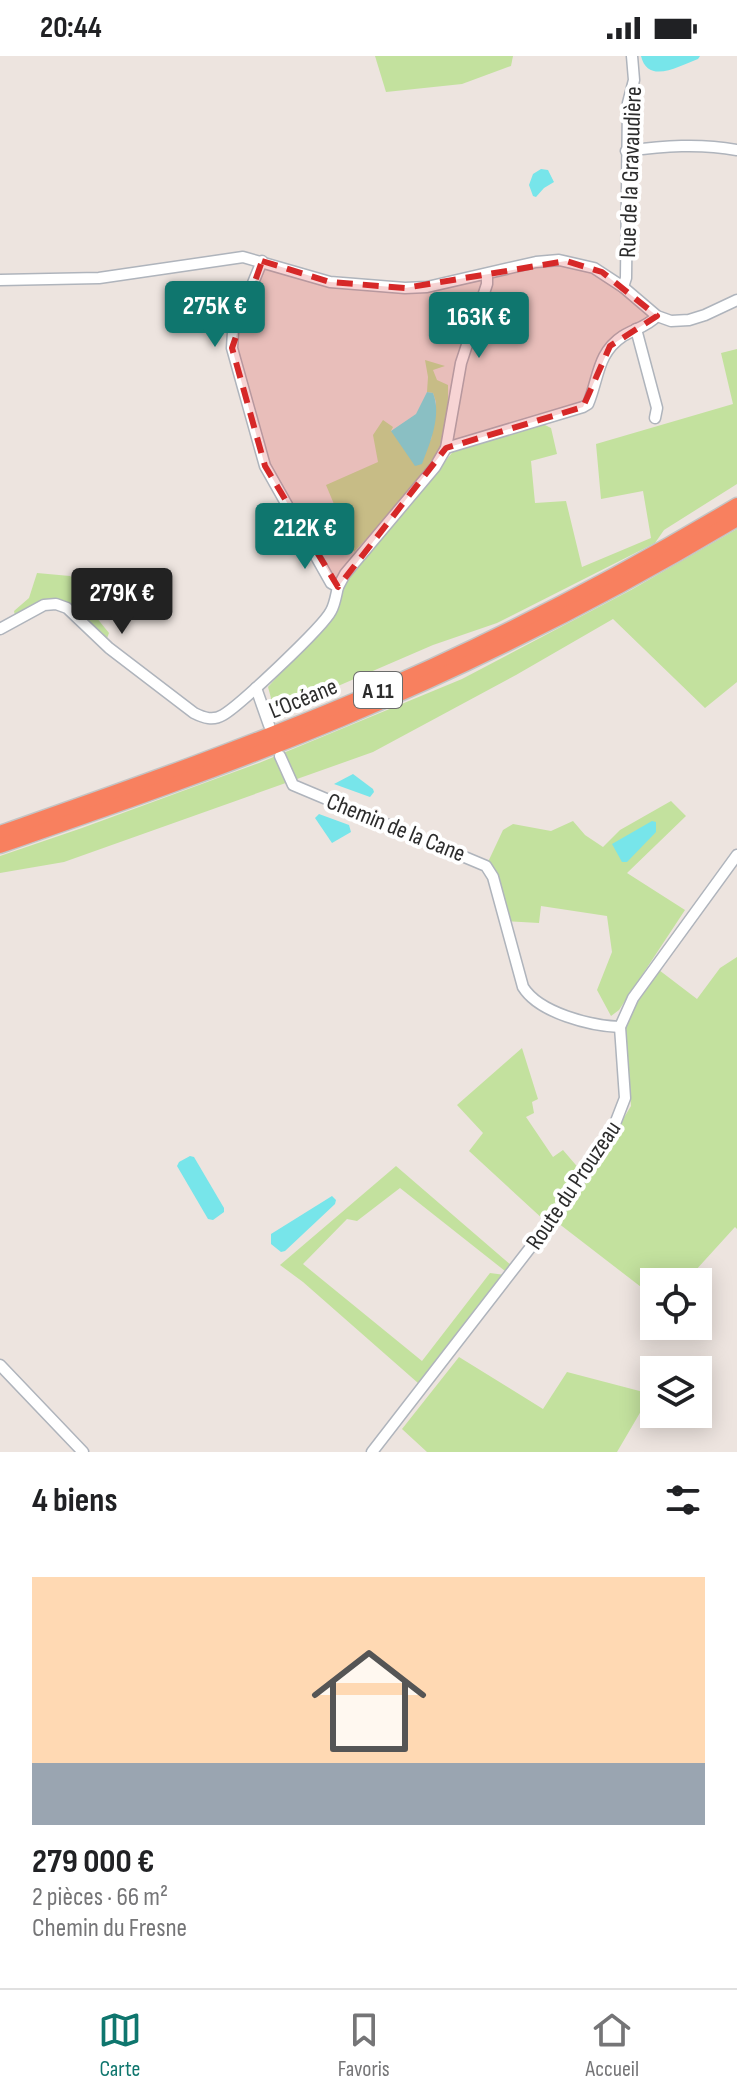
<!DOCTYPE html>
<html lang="fr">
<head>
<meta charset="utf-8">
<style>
  body { margin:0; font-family:"Sofia Sans Condensed",sans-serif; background:#f2f2f2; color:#202124; height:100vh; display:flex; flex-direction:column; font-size:30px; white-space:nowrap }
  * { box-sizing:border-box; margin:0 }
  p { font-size:26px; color:#757577 }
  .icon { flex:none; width:44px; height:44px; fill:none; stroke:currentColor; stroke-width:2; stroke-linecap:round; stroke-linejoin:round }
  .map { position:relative; height:1396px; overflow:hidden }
  .details { display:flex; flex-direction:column; background:#fff; flex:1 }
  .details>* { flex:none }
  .tools { position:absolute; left:640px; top:1212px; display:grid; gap:16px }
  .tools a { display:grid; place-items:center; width:72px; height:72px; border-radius:0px; background:#fff; box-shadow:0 4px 20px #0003; font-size:40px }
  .price { position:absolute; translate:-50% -68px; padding:0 18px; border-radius:8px; background:#0f766e; color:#fff; font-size:26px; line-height:52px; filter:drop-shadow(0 2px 4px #0008) }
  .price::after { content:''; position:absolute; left:50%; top:48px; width:24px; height:18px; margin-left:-12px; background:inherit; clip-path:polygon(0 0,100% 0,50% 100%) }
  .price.current { background:#222; color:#fff }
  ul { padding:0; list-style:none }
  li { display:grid; align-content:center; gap:16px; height:424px; padding:0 32px }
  li span { display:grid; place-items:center; height:248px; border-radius:0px; color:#555 }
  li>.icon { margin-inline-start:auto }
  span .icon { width:144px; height:144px; fill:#fffc; stroke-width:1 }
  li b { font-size:34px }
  h2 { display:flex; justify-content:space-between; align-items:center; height:96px; padding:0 32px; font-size:34px }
  .status { display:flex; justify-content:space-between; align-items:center; height:56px; padding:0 40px; background:#fff; direction:ltr }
  .status svg { height:22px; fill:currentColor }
  .menu { display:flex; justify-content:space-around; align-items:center; height:112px; border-top:2px solid #e0e0e0; background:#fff; font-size:22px; color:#757577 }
  .menu a { display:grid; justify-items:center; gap:4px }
  .menu .current { color:#0f766e }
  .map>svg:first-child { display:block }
  .green { fill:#c3e19e }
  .water { fill:#77e5ea }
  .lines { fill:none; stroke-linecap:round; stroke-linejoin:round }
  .minor-casing { stroke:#afb4bc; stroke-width:13 }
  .highway-casing { stroke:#c4c4c4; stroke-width:17 }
  .minor { stroke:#fff; stroke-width:10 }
  .highway { stroke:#f8805f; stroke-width:14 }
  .marked { fill:#d62828; fill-opacity:0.2; stroke:#d62828; stroke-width:6; stroke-dasharray:16 10; stroke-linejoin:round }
  .labels { text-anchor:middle; stroke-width:8; stroke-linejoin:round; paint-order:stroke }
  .shield { fill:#fff; stroke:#6b6b6b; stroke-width:2 }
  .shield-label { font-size:22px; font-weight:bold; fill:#2c2c2c }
  .street-label { font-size:24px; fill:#2c2c2c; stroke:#fff }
</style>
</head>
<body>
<div class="status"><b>20:44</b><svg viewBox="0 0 49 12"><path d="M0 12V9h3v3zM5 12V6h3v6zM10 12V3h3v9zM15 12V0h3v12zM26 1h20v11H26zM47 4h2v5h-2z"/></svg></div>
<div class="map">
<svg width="737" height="1396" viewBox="0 0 737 1396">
  <rect width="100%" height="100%" fill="#ede4df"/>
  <g class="green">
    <path d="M375 0H513L511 10 462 28 386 36Z"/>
    <path d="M737 293V428L664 474 655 487 497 567 433 589 338 630 268 652 271 642 268 631 335 556 345 526 456 392 541 367 551 372 557 398 531 405 535 447 566 445 582 511 651 482 643 435 601 443 596 388 733 348 721 297Z"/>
    <path d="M425 304 445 310 433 314 437 324 448 329C448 350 448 376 440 397 429 423 376 472 354 496L326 429 378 406 373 379 383 364 393 371 391 375 431 384 436 346 433 337 427 336 428 321Z"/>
    <path d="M737 473V626L705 652 613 563 516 619 373 696 64 806 0 817V800L82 772 259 707 462 623 631 534Z"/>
    <path d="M37 517 70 520 84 529 92 556 109 577 106 585C91 569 69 536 44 545 34 549 24 555 15 560L14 555 29 542Z"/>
    <path d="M671 745 686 760 627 817 685 854 619 954 611 960 597 934 612 896 607 860 541 850 539 867 502 865 488 806 503 774 513 768 551 775 573 765 585 779 603 791 620 774Z"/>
    <path d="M737 901V1173L735 1171 685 1226H654V1241L558 1167 545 1165 469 1095 483 1077 457 1049 522 992 538 1043 532 1046 534 1057 526 1061 553 1101 563 1094 587 1122 631 1050 625 974 631 952 659 914 697 943 720 912Z"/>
    <path d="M396 1110 511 1209 505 1215 400 1132 357 1165 347 1163 303 1208 422 1305 490 1217 505 1219 418 1327 303 1226 280 1209Z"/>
    <path d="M459 1301 543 1353 567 1316 651 1338 617 1396H427L402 1373Z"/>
  </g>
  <g class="water">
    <path d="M641 0H700L698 3C679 10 648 29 641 0Z"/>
    <path d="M541 113 548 114 554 126 544 132 536 141 533 140 529 129 533 118Z"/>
    <path d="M427 336 433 337C442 359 430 387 422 408L415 410 391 375 416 358Z"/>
    <path d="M353 718 373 733 374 736 370 741 334 728Z"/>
    <path d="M319 758 349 769 351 776 332 787 315 762Z"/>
    <path d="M652 765 656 766V776L627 806H622L612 788Z"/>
    <path d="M190 1100 194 1101 224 1152V1156L213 1164 208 1163 177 1110 179 1106Z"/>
    <path d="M332 1140 336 1144 335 1148 285 1195 281 1196 271 1188V1178Z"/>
  </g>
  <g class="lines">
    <g class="minor-casing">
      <g id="minor">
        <path d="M626 95C664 90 699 87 737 94"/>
        <path d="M0 224 99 222 243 201 330 226 405 232 427 231 536 206 559 204 594 212 623 231 657 260 671 265 689 264 705 259 737 244"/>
        <path d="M623 231 626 222 628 47 634 24 632 0"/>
        <path d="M636 273 657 352 655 362"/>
        <path d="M446 392 583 351 588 348C599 322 597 297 623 280 635 273 648 270 657 260"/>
        <path d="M338 531 345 518 435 411 446 392 461 307 487 228V218"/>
        <path d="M0 573 44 549 56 548 67 552 109 592 194 657C204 662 213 665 223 659 240 649 323 571 331 555 335 548 336 539 338 531L331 527 265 410 232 292 233 276 262 205"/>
        <path d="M256 632 269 669"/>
        <path d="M280 700 293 729 486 810 493 821 523 931C539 957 591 970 620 971"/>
        <path d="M0 1309 83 1396"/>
        <path d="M372 1396 561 1152 613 1073 625 1042 620 971 633 942 737 799"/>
      </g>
    </g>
    <g class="highway-casing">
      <g id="highway">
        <path d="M0 777C119 735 237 694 353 645 486 589 613 523 737 449"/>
        <path d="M0 790C115 750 230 710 342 663 478 606 610 539 737 463"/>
      </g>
    </g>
    <use href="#minor" class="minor"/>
    <use href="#highway" class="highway"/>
  </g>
  <path class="marked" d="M262 205 330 226 405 232 566 205 602 216 657 260 610 290 583 351 446 392 338 531 265 410 232 292Z"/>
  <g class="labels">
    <rect class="shield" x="354" y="616" width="48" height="36" rx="6"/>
    <g class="shield-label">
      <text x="378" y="642">A 11</text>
    </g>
    <g class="street-label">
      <text transform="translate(630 116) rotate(-88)" y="8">Rue de la Gravaudière</text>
      <text transform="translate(303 642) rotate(-22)" y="8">L’Océane</text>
      <text transform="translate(396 771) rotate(22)" y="8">Chemin de la Cane</text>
      <text transform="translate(573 1129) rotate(-56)" y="8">Route du Prouzeau</text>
    </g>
  </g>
</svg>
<div class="tools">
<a><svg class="icon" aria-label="locate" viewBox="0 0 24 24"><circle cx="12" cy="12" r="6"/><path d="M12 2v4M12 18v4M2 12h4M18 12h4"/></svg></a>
<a><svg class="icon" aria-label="layers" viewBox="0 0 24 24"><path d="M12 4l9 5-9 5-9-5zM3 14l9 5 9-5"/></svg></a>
</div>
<b class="price" style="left:215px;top:293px">275K €</b>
<b class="price" style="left:479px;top:304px">163K €</b>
<b class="price" style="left:305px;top:515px">212K €</b>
<b class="price current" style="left:122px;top:580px">279K €</b>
</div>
<section class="details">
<h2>4 biens<svg class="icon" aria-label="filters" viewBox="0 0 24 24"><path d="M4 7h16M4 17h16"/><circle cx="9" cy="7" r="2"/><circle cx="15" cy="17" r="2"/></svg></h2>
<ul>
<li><span style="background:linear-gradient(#ffd9b3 75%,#9aa5b1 0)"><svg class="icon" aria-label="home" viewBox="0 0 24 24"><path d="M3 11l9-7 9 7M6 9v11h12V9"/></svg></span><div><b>279 000 €</b><p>2 pièces · 66 m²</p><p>Chemin du Fresne</p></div></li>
</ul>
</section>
<nav class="menu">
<a class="current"><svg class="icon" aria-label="map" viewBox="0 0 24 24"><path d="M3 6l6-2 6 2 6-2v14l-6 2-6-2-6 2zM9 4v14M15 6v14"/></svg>Carte</a>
<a><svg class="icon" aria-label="saved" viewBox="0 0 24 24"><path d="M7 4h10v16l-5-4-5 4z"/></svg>Favoris</a>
<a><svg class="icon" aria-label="home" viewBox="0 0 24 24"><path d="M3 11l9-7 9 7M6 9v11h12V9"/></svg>Accueil</a>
</nav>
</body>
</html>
